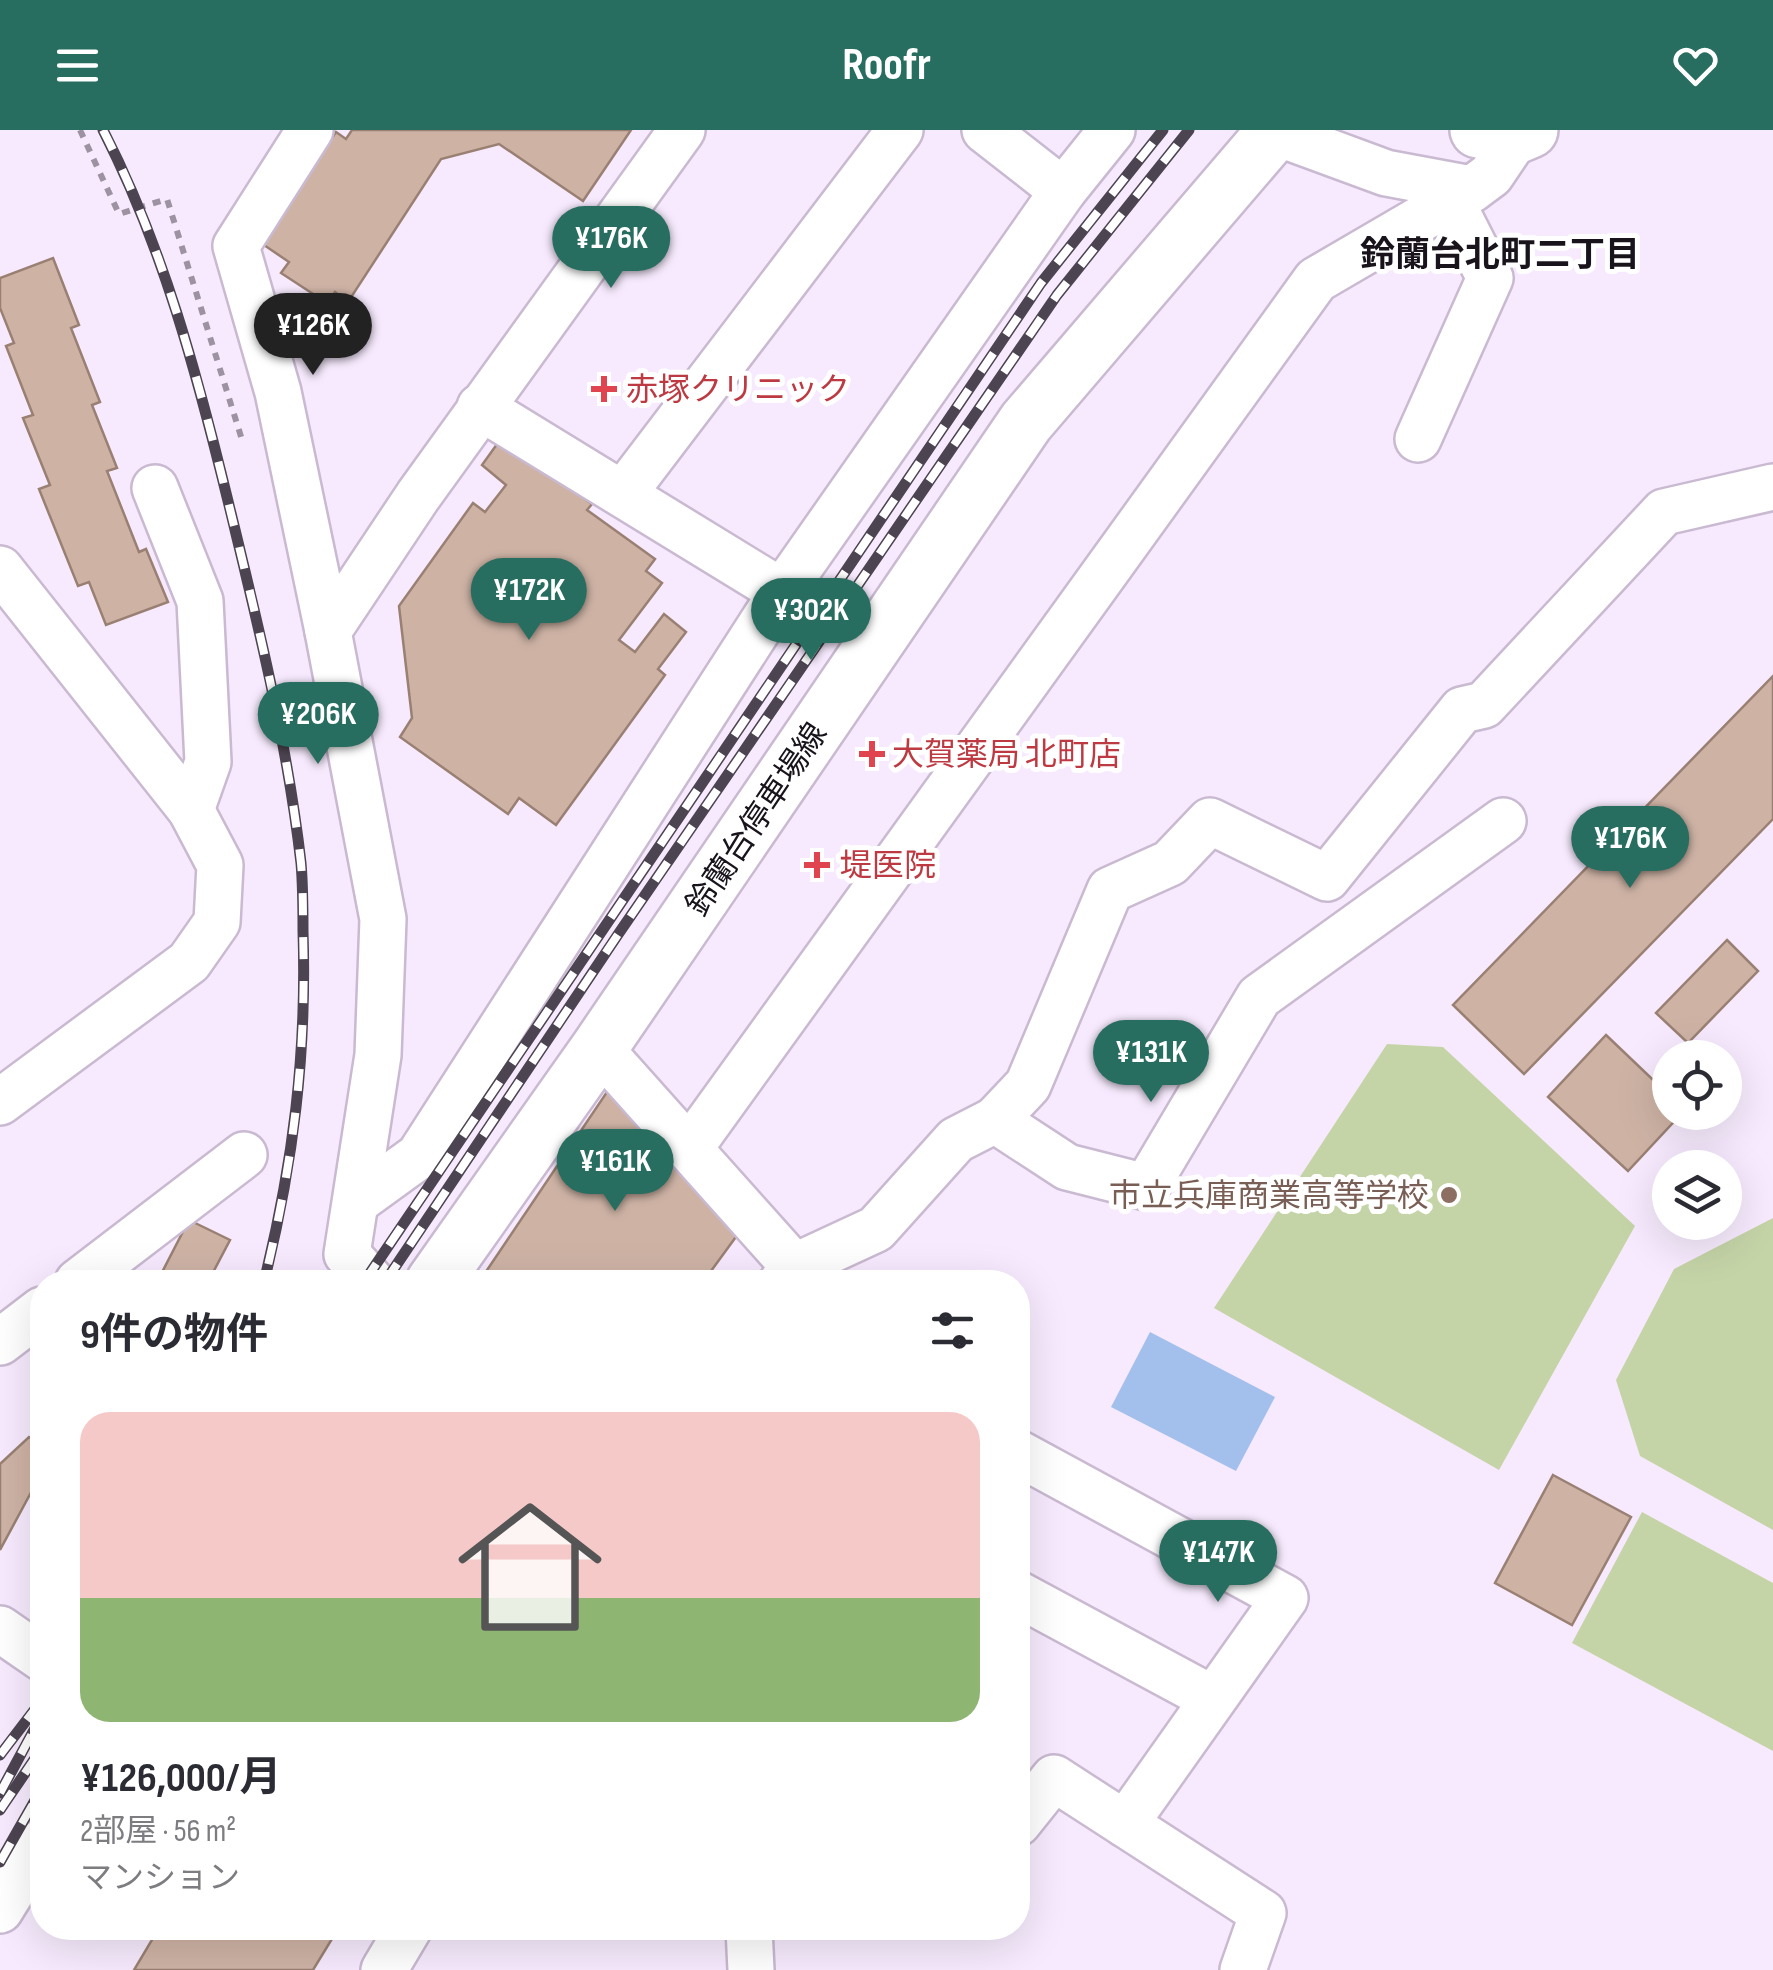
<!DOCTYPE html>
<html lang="ja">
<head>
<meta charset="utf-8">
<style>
  body { margin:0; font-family:"Sofia Sans Condensed","Noto Sans JP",sans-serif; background:#f2f2f3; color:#2b2b33; height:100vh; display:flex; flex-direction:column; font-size:38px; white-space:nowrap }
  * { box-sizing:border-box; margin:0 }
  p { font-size:32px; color:#7c7c81 }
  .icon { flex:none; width:55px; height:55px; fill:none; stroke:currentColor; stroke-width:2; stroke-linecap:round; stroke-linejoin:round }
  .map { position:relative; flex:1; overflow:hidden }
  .sheet { position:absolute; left:30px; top:1140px; width:1000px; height:670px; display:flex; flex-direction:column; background:#fff; border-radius:40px; box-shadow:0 10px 40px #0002 }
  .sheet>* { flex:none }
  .fabs { position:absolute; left:1652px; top:910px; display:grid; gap:20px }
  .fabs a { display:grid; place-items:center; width:90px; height:90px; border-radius:50%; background:#fff; box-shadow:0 10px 40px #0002; font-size:50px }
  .price { position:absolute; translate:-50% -85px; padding:0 22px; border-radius:35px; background:#276d60; color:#fff; font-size:32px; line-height:65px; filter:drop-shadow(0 2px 5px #0008) }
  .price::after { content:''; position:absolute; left:50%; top:60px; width:30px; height:22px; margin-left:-15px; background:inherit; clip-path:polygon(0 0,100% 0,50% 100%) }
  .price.on { background:#222; color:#fff }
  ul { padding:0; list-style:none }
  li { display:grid; align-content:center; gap:20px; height:530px; padding:0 50px }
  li+li { border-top:2px solid #e1e1e2 }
  li span { display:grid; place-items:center; height:310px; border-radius:30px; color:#555 }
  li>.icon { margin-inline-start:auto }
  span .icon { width:180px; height:180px; fill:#fffc; stroke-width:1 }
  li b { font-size:42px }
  h2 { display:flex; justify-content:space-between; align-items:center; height:120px; padding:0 50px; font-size:42px }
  header { display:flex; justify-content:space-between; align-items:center; height:130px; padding:0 50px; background:#276d60; color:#fff; font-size:45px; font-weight:700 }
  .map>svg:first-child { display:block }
  .green { fill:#c5d4a7 }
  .water { fill:#a3bfec }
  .building { fill:#ceb3a5; stroke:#998073; stroke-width:2.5 }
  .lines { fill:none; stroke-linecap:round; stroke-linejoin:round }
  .minor-casing { stroke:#c9b9d1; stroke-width:50 }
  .major-casing { stroke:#c9b9d1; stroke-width:60 }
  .path { stroke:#9c92a1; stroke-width:6; stroke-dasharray:8 8; stroke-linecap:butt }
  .minor { stroke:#fff; stroke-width:45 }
  .major { stroke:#fff; stroke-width:55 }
  .rail-casing { stroke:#4c4450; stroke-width:11 }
  .rail { stroke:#fff; stroke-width:8; stroke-dasharray:22; stroke-linecap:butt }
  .health-dot { fill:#e0444e; stroke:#fff; stroke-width:4 }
  .education-dot { fill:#8d6e63; stroke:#fff; stroke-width:4 }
  .labels { text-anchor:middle; stroke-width:10; stroke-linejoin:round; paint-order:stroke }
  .health-label { font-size:32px; fill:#be3a42; stroke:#fff; text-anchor:start }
  .street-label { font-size:32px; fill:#19131c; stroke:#fff }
  .education-label { font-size:32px; fill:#785e54; stroke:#fff; text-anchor:end }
  .neighbourhood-label { font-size:35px; font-weight:bold; fill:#19131c; stroke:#fff }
</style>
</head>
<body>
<header><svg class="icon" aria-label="menu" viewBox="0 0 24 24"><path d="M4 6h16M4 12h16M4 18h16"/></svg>Roofr<svg class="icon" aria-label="heart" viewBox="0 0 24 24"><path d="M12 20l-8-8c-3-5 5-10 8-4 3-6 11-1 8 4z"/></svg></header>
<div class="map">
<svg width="1773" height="1840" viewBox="0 0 1773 1840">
  <rect width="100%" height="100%" fill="#f7eafe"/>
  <g class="green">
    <path d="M1387 914 1443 917 1635 1096 1499 1340 1214 1178Z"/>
    <path d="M1773 1088V1400L1640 1326 1616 1250 1674 1139Z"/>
    <path d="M1642 1382 1773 1453V1621L1572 1513Z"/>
  </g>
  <path class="water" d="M1150 1202 1275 1267 1236 1341 1111 1277Z"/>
  <g class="building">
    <path d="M352 0H631L583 71 499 14 441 29 348 172 335 162 327 173 281 143 289 132 261 113 336 2 346 9Z"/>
    <path d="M53 128 79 195 71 198 100 272 92 275 117 338 107 341 139 422 146 419 168 472 106 495 89 452 78 456 39 359 50 355 23 288 33 285 6 216 14 213 0 178V148Z"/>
    <path d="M500 310 592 374 587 380 655 429 646 441 662 453 619 510 635 522 664 484 686 502 658 539 665 545 556 695 519 668 508 684 400 607 412 588 399 476 473 373 485 382 506 355 482 335Z"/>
    <path d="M1773 546V689L1524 944 1453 875Z"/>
    <path d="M1727 810 1758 841 1688 913 1656 883Z"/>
    <path d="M1606 905 1670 966V982H1683L1628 1041 1548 967Z"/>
    <path d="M609 959 738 1104 703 1152H479Z"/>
    <path d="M189 1090 230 1110 208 1152H157Z"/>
    <path d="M29 1307 42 1316V1342L0 1420V1334Z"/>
    <path d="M1553 1345 1631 1387 1572 1495 1495 1453Z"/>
    <path d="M159 1798H336L338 1799 313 1840H134Z"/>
  </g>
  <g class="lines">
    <g class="minor-casing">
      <g id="minor">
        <path d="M310 0 236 116 278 262 328 501"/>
        <path d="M985 0 1063 61"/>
        <path d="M1269 0 1386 43 1472 59"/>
        <path d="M480 277 782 462"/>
        <path d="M1418 309 1490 148 1451 71"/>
        <path d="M155 358 200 471 208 632 191 680"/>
        <path d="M623 364 900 0"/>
        <path d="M0 439 191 680 220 735 217 792 189 832 0 972"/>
        <path d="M599 918 808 1152"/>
        <path d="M995 990 1028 955 1110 760 1170 733 1210 691 1327 748 1462 580 1484 575 1664 382 1773 357"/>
        <path d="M689 1019 1316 150 1472 59 1491 45 1518 5"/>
        <path d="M357 1071 419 1026 782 462 1063 61 1112 0"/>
        <path d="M78 1152 244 1025"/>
        <path d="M372 1152 347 1124 378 925 383 789 328 501 418 366 682 0"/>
        <path d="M782 1152 794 1137 876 1099 956 1010 995 990 1067 1037 1146 1057 1259 867 1503 691"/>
        <path d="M0 1212 42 1180"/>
        <path d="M1018 1323 1285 1468 1125 1694"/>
        <path d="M1018 1464 1213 1569"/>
        <path d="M0 1499 42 1528"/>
        <path d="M1018 1693 1054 1648 1263 1783 1243 1840"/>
        <path d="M0 1780 42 1712"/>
        <path d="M749 1798 751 1840"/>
        <path d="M384 1840 409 1798"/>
      </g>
    </g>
    <g class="major-casing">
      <g id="major">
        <path d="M1478 0 1518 5 1530 0"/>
        <path d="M434 1152 599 918 1026 292 1276 0"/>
      </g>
    </g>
    <path class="path" d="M80 0 119 84 167 69 243 313"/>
    <use href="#minor" class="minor"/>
    <use href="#major" class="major"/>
    <g class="rail-casing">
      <g id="rail">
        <path d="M103 0C163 117 197 244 228 371 257 490 287 611 301 733 303 756 303 779 303 801 307 924 293 1034 264 1152"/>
        <path d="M364 1152 1041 153 1163 0"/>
        <path d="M385 1152 619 803 1057 165 1189 0"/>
        <path d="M0 1625 42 1570"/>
        <path d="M0 1663 42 1585"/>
        <path d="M0 1680 42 1618"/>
        <path d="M0 1732 42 1658"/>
      </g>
    </g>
    <use href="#rail" class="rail"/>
  </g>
  <g class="health-dot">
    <path d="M599 244h10v10h10v10h-10v10h-10v-10h-10v-10h10z"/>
    <path d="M867 609h10v10h10v10h-10v10h-10v-10h-10v-10h10z"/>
    <path d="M812 720h10v10h10v10h-10v10h-10v-10h-10v-10h10z"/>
  </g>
  <circle class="education-dot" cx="1449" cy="1065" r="10"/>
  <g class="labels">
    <g class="health-label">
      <text x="626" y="270">赤塚クリニック</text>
      <text x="892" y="635">大賀薬局 北町店</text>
      <text x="840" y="746">堤医院</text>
    </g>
    <g class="street-label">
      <text transform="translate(756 689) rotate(-56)" y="11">鈴蘭台停車場線</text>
    </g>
    <g class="education-label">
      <text x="1429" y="1076">市立兵庫商業高等学校</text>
    </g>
    <g class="neighbourhood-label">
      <text x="1500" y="136">鈴蘭台北町二丁目</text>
    </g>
  </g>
</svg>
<div class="fabs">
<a><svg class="icon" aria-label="locate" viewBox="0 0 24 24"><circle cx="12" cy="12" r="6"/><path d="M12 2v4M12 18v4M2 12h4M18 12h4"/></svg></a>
<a><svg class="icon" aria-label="layers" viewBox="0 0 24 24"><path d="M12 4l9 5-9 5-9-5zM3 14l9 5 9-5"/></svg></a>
</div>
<b class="price" style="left:611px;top:161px">¥176K</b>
<b class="price on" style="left:313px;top:248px">¥126K</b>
<b class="price" style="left:529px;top:513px">¥172K</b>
<b class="price" style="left:811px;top:533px">¥302K</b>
<b class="price" style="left:318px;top:637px">¥206K</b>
<b class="price" style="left:1630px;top:761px">¥176K</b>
<b class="price" style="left:1151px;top:975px">¥131K</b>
<b class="price" style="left:615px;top:1084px">¥161K</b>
<b class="price" style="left:1218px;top:1475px">¥147K</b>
<section class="sheet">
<h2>9件の物件<svg class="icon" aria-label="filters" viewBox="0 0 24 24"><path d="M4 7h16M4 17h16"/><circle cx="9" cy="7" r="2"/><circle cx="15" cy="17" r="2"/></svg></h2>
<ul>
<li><span style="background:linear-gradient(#f6c9c9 60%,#8fb573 0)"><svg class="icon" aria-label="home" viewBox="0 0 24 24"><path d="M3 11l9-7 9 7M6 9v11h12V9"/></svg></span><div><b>¥126,000/月</b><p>2部屋 · 56 m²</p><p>マンション</p></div></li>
</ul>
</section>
</div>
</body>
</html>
